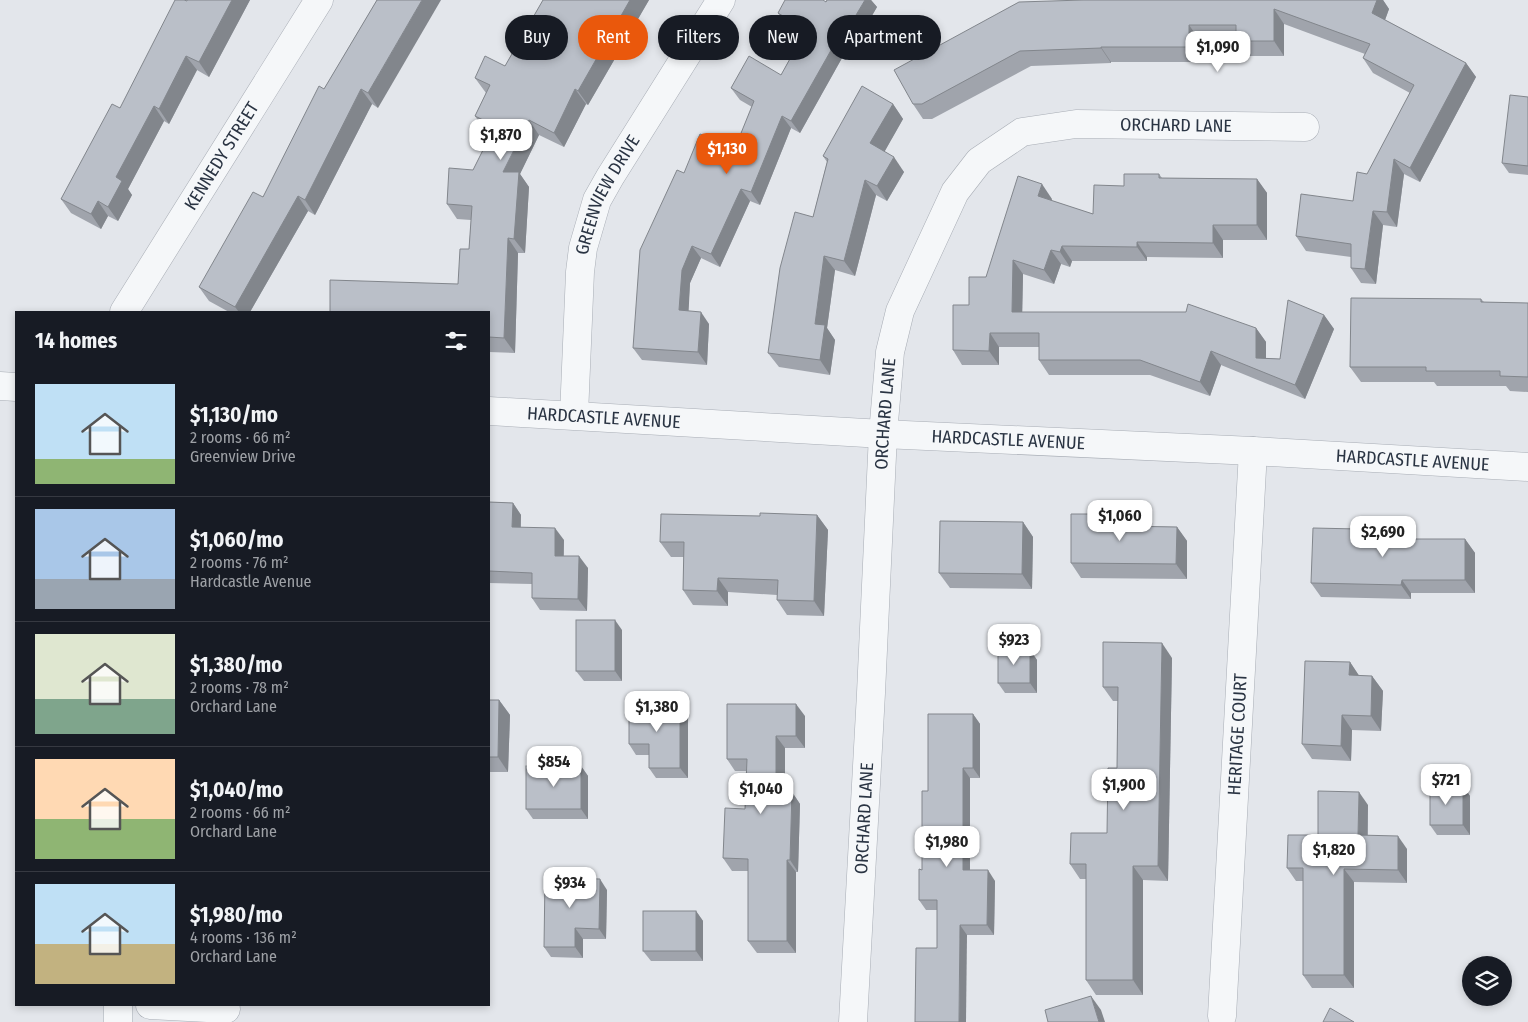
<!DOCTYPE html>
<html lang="en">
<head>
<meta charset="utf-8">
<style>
  body { margin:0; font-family:"Fira Sans Condensed",sans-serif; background:#20242c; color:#f1f3f6; height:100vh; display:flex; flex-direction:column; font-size:19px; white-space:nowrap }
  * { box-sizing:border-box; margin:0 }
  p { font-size:16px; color:#9ea1a6 }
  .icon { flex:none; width:28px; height:28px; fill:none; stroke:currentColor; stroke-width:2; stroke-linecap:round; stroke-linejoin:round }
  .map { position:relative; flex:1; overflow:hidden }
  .drawer { position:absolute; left:15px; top:311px; width:475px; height:695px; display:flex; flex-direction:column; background:#171b24; border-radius:0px; box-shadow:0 2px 8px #0003 }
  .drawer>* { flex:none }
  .banner { position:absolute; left:505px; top:15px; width:475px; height:45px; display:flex; gap:10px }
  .buttons { position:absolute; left:1462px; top:956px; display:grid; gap:10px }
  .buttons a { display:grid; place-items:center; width:50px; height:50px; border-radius:50%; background:#171b24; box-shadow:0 2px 8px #0003; font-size:25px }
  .price { position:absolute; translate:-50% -42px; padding:0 11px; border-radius:10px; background:#fff; color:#222; font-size:16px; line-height:32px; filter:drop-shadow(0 1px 2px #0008) }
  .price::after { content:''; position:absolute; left:50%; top:30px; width:15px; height:11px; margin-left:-8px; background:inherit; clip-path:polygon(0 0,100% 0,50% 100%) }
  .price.active { background:#ea580c; color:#fff }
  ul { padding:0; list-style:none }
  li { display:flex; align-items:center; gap:15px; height:125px; padding:0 20px }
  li+li { border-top:1px solid #363941 }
  li span { display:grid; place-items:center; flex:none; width:140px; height:100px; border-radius:0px; color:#555 }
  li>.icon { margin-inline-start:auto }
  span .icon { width:60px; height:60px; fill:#fffc; stroke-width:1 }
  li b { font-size:21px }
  h2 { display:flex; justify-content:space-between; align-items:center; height:60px; padding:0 20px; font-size:21px }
  .chip { padding:0 18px; border-radius:22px; background:#171b24; box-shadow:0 2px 8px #0003; font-size:18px; line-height:45px }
  .chip.active { background:#ea580c; color:#fff }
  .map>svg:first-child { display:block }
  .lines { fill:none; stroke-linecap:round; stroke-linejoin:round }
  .minor-casing { stroke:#a8adb5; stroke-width:29 }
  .minor { stroke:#f5f7f9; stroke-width:28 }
  .wall { fill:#a0a4ac }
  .shaded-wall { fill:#82868c }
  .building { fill:#babfc8; stroke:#82868c }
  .labels { text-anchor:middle; stroke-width:4; stroke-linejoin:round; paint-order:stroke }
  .street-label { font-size:18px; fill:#2a3443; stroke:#f2f5f8 }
</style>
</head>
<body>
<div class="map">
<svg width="1528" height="1022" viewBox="0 0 1528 1022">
  <rect width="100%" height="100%" fill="#e3e6eb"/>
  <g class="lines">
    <g class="minor-casing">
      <g id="minor">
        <path id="s1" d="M124 312 319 0"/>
        <path d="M0 386 16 387"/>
        <path id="s2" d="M489 411 883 434 1253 451 1528 467"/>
        <path id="s3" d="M574 415 580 272 583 248 597 200 610 177 721 0"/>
        <path d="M150 1005 226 1009"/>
        <path id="s4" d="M1222 1016 1253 451"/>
        <path d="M118 1022V1005"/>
        <path id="s5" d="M853 1022 871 693 883 434 890 352 900 311 955 192 979 161 1022 132 1076 124 1305 127"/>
      </g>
    </g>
    <use href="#minor" class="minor"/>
  </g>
  <g class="wall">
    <path d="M187 0H250L209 77 197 70 169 124 164 121 128 189 132 195 118 221 108 216 101 229 71 213 61 199 120 108Z"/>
    <path d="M377 0 378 108 372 104 315 215 308 211 250 312H229L209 301 199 287 263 197 324 89Z"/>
    <path d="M543 0H649L588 105 586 104 564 147 539 135 520 174 529 187 525 253H518L515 353 489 352V312L458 284 469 249 471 220 457 219 447 204 473 170 491 134 485 131 475 116 486 93 475 78 505 66Z"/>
    <path d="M827 0H871L877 7 846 60 842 58 800 133 791 128 760 205 750 201 720 267 701 258 690 283 688 311 709 324 707 365 642 360 633 348 684 173 735 148 752 107 740 100 731 88 781 75 803 35 786 25 778 13 826 2Z"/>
    <path d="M1083 0H1383L1389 9 1385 20 1466 63 1476 77 1420 182 1404 174 1397 227 1383 225 1376 284 1361 283 1351 268V257L1306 251 1296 236 1353 201 1410 93 1373 73 1363 58 1365 54 1284 24V56H1246L1236 41V39H1199V62H1111V63L1031 66 932 119H923L913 104Z"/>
    <path d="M1528 97V175L1509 173 1502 163Z"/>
    <path d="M893 104 903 119 884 152 904 172 887 201 876 195 855 276 835 270 827 328 835 340 830 375 779 367 768 353 813 217 827 162 823 156Z"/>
    <path d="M1159 174 1162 178 1257 179 1267 193V240H1223V258L1147 257V261H1072L1070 267 1061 264 1054 284 1023 274 1022 312 1256 328 1266 342V358L1280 359 1324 315 1334 329 1305 399 1221 365 1210 396 1150 375H1049L1039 360V347H999V365H962L953 350 969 305 986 277 1052 199V201L1093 214 1124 186Z"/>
    <path d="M1481 299 1484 302 1528 303V392L1510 391 1506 386H1437L1434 382H1361L1350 367Z"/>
    <path d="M489 502 513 503 521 515V528L564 540V556L588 568 587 611 540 610 532 598V584L489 583Z"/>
    <path d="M1120 514 1128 526 1177 527 1187 541V579L1081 578 1071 563Z"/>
    <path d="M817 515 828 530 824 616 787 615 777 600V595L728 592V606L693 605 683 590 684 557H671L660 542 760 516Z"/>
    <path d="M1023 522 1033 537 1032 589 950 588 939 573Z"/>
    <path d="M1409 539H1465L1475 553V593H1411V599L1321 597 1311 583Z"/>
    <path d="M622 630V681H584L576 671Z"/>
    <path d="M1030 650 1037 660V693H1005L998 683Z"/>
    <path d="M1172 658 1168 881 1143 880V995H1096L1086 980V879H1080L1070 864 1107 833 1117 768 1118 701H1113L1103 687Z"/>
    <path d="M1350 662 1359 676H1372L1383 691 1381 731 1352 730 1351 761 1312 759 1302 744Z"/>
    <path d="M489 700H499L510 715 508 772H489Z"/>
    <path d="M680 704 688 714V778H656L649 768V755H636L629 744Z"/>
    <path d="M973 714 980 724V778H970V870L995 881 994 935H967L937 948V910H926L919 900 922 870Z"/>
    <path d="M805 716V748H785V792H792L800 804 798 872H796V953H757L748 941V871H732L723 858 745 809 746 771H735L727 759Z"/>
    <path d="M581 766 588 776V819H533L526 809Z"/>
    <path d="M1463 786 1470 796V835H1437L1430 825Z"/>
    <path d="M1368 805V835L1407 849V883L1354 882V988H1312L1303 975V881H1296L1287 868 1318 835Z"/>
    <path d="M607 890 606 939H583V958L551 957 544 947Z"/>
    <path d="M696 911 703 921V961H651L643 951Z"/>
  </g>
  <g class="shaded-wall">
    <path d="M232 0H250L209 77 199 62Z"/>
    <path d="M422 0H441L378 108 368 93Z"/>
    <path d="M630 0H649L588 105 578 91Z"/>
    <path d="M865 0H871L877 7 846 60 837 47Z"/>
    <path d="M1377 0H1383L1389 9 1382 28 1372 13Z"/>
    <path d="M1274 9 1284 24V56L1274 41Z"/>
    <path d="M1189 25 1199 39V62L1189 47Z"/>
    <path d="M834 45 842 58 800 133 791 121Z"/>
    <path d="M1101 47 1111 62V63L1101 48Z"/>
    <path d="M186 56 197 70 169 124 159 109Z"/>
    <path d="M1466 63 1476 77 1420 182 1410 168Z"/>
    <path d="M361 89 372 104 315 215 305 200Z"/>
    <path d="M575 89 586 104 564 147 554 133Z"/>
    <path d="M893 104 903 119 881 158 870 143Z"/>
    <path d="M154 106 164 121 128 189 132 195 118 221 108 207 116 177Z"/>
    <path d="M782 116 791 128 760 205 751 192Z"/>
    <path d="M529 120 539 135 520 174 529 187 525 253 514 239 503 172Z"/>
    <path d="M894 157 904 172 887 201 877 186Z"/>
    <path d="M1394 159 1404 174 1397 227 1387 212Z"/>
    <path d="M1257 179 1267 193V240L1257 225Z"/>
    <path d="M865 180 876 195 855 276 844 261Z"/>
    <path d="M1042 184 1052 199 1048 211 1038 196Z"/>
    <path d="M741 189 750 201 720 267 711 254Z"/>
    <path d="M298 196 308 211 250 312H239L235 307Z"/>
    <path d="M98 201 108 216 101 229 91 214Z"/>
    <path d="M1373 211 1383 225 1376 284 1365 269Z"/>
    <path d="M1213 225 1223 240V258L1213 243Z"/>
    <path d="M508 238 518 253 515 353 504 338Z"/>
    <path d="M1137 242 1147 257V261L1137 247Z"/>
    <path d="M692 246 701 258 690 283 688 323 679 310 682 270Z"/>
    <path d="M1062 246 1072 261 1070 267 1060 252Z"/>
    <path d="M1051 250 1061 264 1054 284 1044 270Z"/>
    <path d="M824 256 835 270 827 328 835 340 830 375 820 360 815 324Z"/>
    <path d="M1013 260 1023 274 1022 326 1012 312Z"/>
    <path d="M701 312 709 324 707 365 698 352Z"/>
    <path d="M1324 315 1334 329 1305 399 1295 385Z"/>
    <path d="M1256 328 1266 342V372L1256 358Z"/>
    <path d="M990 333 999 347V365L989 351Z"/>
    <path d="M1211 351 1221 365 1210 396 1200 382Z"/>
    <path d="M513 503 521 515 520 539 512 527Z"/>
    <path d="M1120 514 1130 529 1119 526Z"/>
    <path d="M817 515 828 530 824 616 814 601Z"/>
    <path d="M1023 522 1033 537 1032 589 1022 574Z"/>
    <path d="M1177 527 1187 541V579L1176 564Z"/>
    <path d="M555 528 564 540 563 568 555 556Z"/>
    <path d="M1403 530 1412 544 1403 539Z"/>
    <path d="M1465 539 1475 553V593L1465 580Z"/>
    <path d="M579 556 588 568 587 611 578 599Z"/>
    <path d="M718 578 728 592V606L717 591Z"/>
    <path d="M1402 580 1411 593V599L1401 585Z"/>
    <path d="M615 620 622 630V681L615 671Z"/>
    <path d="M1162 643 1172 658 1168 881 1158 866Z"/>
    <path d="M1030 650 1037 660V693L1030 683Z"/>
    <path d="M1350 662 1360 677 1349 675Z"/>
    <path d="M1372 676 1383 691 1381 731 1371 716Z"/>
    <path d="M499 700 510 715 508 772 498 757Z"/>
    <path d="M680 704 688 714V778L680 768Z"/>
    <path d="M796 704 805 716V748L796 736Z"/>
    <path d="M973 714 980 724V778L973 768Z"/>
    <path d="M1342 715 1352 730 1351 761 1341 746Z"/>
    <path d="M776 736 785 748V804L776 792Z"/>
    <path d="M581 766 588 776V819L581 809Z"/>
    <path d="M963 768 970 778V880L963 870Z"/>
    <path d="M1463 786 1470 796V835L1463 825Z"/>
    <path d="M792 792 800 804 798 872 790 860Z"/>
    <path d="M1359 792 1368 805 1367 848 1358 835Z"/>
    <path d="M1398 836 1407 849V883L1398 870Z"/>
    <path d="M787 860 796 872V953L787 941Z"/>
    <path d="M1133 866 1143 880V995L1133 980Z"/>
    <path d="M1344 869 1354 882V988L1344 975Z"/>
    <path d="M988 870 995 881 994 935 987 925Z"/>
    <path d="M600 879 607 890 606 939 599 929Z"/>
    <path d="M696 911 703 921V961L696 951Z"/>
    <path d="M960 925 967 935 966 1022H959Z"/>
    <path d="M575 928 583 939V958L575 947Z"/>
    <path d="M1091 996 1101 1010 1105 1022H1099Z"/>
  </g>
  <g class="building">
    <path d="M175 0H184L187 1V0H232L199 62 186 56 159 109 154 106 116 177 122 181 108 207 98 201 91 214 61 199 112 104 120 108Z"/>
    <path d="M377 0H422L368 93 361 89 305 200 298 196 235 307 199 287 253 192 263 197 319 86 324 89Z"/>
    <path d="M543 0H630L578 91 575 89 554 133 529 120 503 172H519L514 239 508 238 504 338 489 337V312H330V280L458 284 460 249H469L472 206 447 204 449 168 473 170 495 126 475 116 490 85 475 78 485 56 505 66Z"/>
    <path d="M785 0H823L826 2 827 0H865L837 47 834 45 791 121 782 116 751 192 741 189 711 254 692 246 682 270 679 310 701 312 698 352 633 348 640 250 677 170 684 173 700 134 735 148 754 101 731 88 749 56 781 75 806 30 778 13Z"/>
    <path d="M1083 0H1377L1372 13 1466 63 1410 168 1394 159 1387 212 1373 211 1365 269 1351 268V244L1296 236 1301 194 1353 201 1357 172 1367 174 1414 85 1363 58 1370 44 1274 9V41H1236V25H1189V47H1101V48L1020 51 922 104H913L894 70 1019 2Z"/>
    <path d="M862 86 893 104 870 143 894 157 877 186 865 180 844 261 824 256 815 324 825 325 820 360 768 353 780 268 795 212 813 217 828 159 823 156Z"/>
    <path d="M1510 95 1528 97V166L1502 163Z"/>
    <path d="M1124 174H1159V178L1257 179V225H1213V243L1137 242V247L1062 246 1060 252 1051 250 1044 270 1013 260 1012 312H1186L1188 304 1256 328V358L1280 359 1288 300 1324 315 1295 385 1211 351 1200 382 1140 360H1039V333H990L989 351 953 350V305H969V277H986L1018 176 1042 184 1038 196 1093 214 1094 185 1124 186Z"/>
    <path d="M1351 298 1481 299V302L1528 303V377L1500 376V371H1426V367H1350Z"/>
    <path d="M489 502 513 503 512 527 555 528V556H579L578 599 532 598V573L489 571Z"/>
    <path d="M760 513 817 515 814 601 777 600 778 580 718 578 717 591 683 590 684 542H660L661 514 760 516Z"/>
    <path d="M1071 514H1120L1119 526 1177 527 1176 564 1071 563Z"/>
    <path d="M940 521 1023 522 1022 574 939 573Z"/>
    <path d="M1313 528 1403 530V539H1465V580H1402L1401 585 1311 583Z"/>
    <rect x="576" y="620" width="39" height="51"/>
    <path d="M1103 642 1162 643 1158 866H1133V980H1086V864H1070L1071 833H1107L1108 768H1117L1118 687H1103Z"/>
    <rect x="998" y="650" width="32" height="33"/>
    <path d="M1305 661 1350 662 1349 675 1372 676 1371 716 1342 715 1341 746 1302 744Z"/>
    <path d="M489 700H499L498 757H489Z"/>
    <path d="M629 704H680V768H649V744H629Z"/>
    <path d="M727 704H796V736H776V792H792L790 860H787V941H748V859L723 858 725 808 745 809 747 759H727Z"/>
    <path d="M928 714H973V768H963V870H988L987 925H960L959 1022H915L916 948H937V900H919V869L922 870V791H928Z"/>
    <rect x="526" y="766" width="55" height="43"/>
    <rect x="1430" y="786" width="33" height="39"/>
    <path d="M1318 791 1359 792 1358 835 1398 836V870L1344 869V975H1303V868H1287L1288 835H1318Z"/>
    <path d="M545 878 600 879 599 929 575 928V947H544Z"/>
    <rect x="643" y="911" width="53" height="40"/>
    <path d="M1091 996 1099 1022H1048L1045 1010Z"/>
    <path d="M1330 1008 1354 1022H1323Z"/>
  </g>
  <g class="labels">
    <g class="street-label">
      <text dy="6" stroke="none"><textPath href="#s5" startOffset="1090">ORCHARD LANE</textPath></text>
      <text dy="6" stroke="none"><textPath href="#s1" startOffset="184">KENNEDY STREET</textPath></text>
      <text dy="6" stroke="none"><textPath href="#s3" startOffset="226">GREENVIEW DRIVE</textPath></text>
      <text dy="6" stroke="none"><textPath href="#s5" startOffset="609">ORCHARD LANE</textPath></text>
      <text dy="6" stroke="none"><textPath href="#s2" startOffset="115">HARDCASTLE AVENUE</textPath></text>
      <text dy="6" stroke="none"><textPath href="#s2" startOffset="520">HARDCASTLE AVENUE</textPath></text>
      <text dy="6" stroke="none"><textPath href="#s2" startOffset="925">HARDCASTLE AVENUE</textPath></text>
      <text dy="6" stroke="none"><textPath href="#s4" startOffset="282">HERITAGE COURT</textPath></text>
      <text dy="6" stroke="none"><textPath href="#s5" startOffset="204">ORCHARD LANE</textPath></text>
    </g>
  </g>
</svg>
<div class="buttons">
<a><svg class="icon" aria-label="layers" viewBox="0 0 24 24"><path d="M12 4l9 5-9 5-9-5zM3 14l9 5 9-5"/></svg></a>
</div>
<b class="price" style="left:1218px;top:73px">$1,090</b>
<b class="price" style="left:501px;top:161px">$1,870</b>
<b class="price active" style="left:727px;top:175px">$1,130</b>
<b class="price" style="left:1120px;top:542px">$1,060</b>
<b class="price" style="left:1383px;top:558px">$2,690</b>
<b class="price" style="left:1014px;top:666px">$923</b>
<b class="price" style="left:657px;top:733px">$1,380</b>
<b class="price" style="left:554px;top:788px">$854</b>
<b class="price" style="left:1446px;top:806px">$721</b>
<b class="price" style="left:1124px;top:811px">$1,900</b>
<b class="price" style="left:761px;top:815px">$1,040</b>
<b class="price" style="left:947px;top:868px">$1,980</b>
<b class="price" style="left:1334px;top:876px">$1,820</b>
<b class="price" style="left:570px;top:909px">$934</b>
<div class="banner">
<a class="chip">Buy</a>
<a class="chip active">Rent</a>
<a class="chip">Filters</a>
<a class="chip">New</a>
<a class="chip">Apartment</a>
</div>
<section class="drawer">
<h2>14 homes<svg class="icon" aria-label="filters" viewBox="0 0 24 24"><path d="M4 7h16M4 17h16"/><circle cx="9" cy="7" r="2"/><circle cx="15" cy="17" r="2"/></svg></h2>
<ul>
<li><span style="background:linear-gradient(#bfe0f5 75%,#8fb573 0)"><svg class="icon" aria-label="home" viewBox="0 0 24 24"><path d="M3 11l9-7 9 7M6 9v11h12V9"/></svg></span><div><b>$1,130/mo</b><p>2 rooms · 66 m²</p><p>Greenview Drive</p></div></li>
<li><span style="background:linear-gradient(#a9c7e8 70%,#9aa5b1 0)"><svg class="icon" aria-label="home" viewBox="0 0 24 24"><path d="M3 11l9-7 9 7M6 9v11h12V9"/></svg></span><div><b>$1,060/mo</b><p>2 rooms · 76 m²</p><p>Hardcastle Avenue</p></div></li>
<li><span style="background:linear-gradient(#dfe7d0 65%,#7fa58c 0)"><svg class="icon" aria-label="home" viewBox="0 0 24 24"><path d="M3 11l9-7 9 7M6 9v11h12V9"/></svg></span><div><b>$1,380/mo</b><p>2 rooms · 78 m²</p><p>Orchard Lane</p></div></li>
<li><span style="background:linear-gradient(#ffd9b3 60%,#8fb573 0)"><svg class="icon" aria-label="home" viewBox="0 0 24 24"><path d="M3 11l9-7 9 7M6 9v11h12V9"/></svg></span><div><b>$1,040/mo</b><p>2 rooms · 66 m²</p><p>Orchard Lane</p></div></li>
<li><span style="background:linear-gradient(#bfe0f5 60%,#c2b280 0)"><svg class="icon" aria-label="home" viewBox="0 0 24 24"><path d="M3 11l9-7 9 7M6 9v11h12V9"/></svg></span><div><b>$1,980/mo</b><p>4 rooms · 136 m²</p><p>Orchard Lane</p></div></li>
</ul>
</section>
</div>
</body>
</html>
